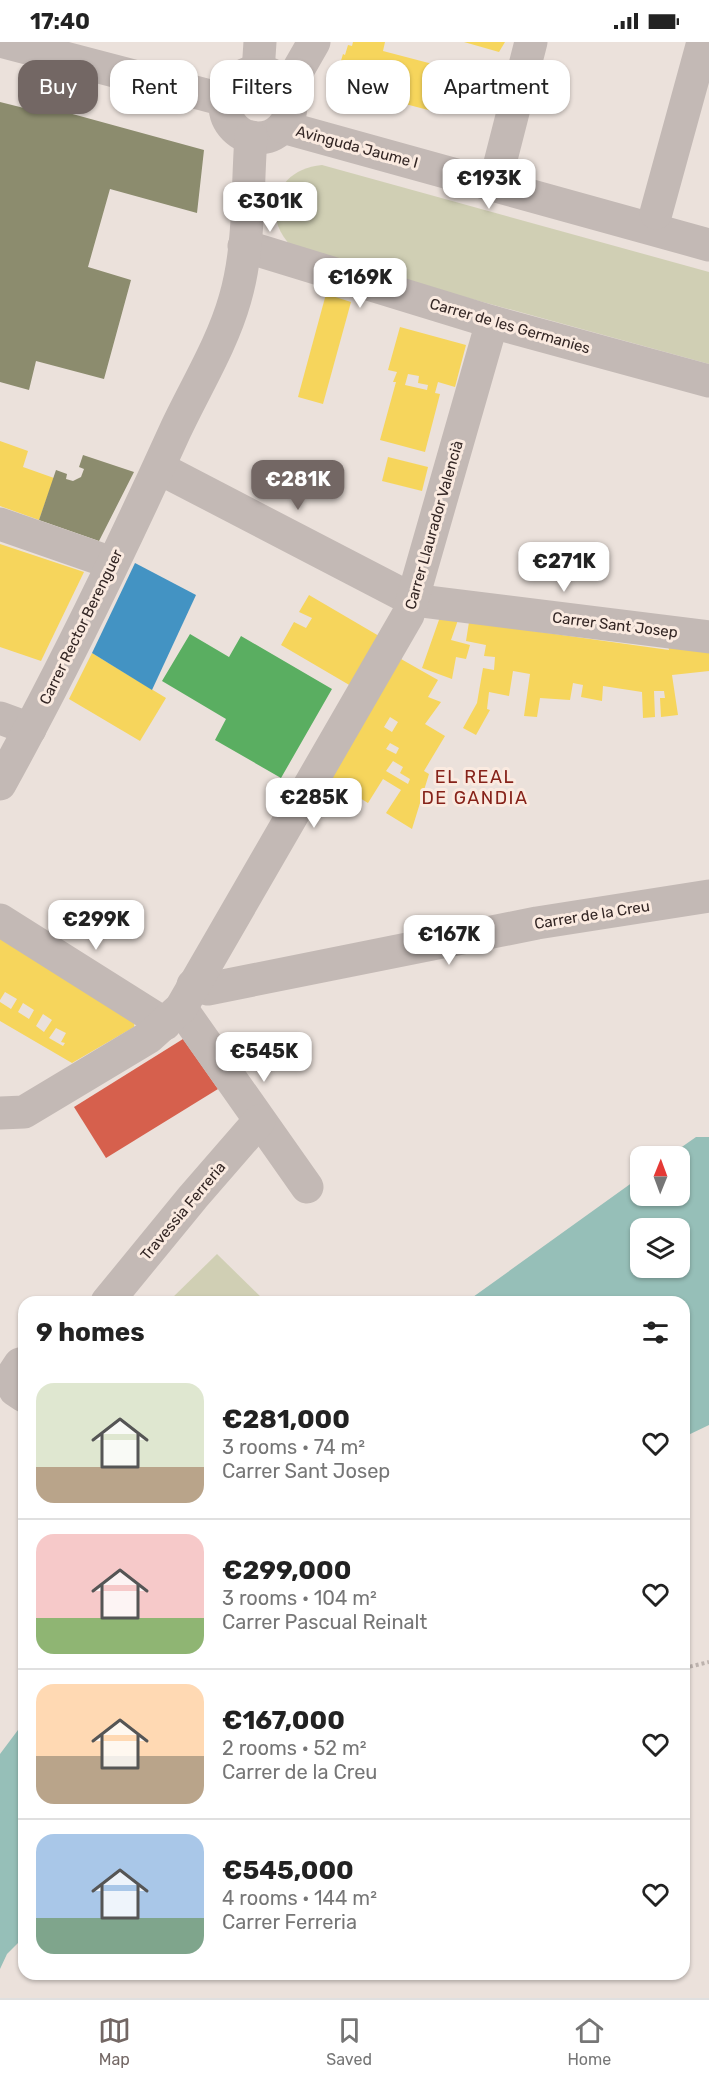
<!DOCTYPE html>
<html lang="en">
<head>
<meta charset="utf-8">
<style>
  body { margin:0; font-family:Rubik,sans-serif; background:#f2f2f2; color:#222; height:100vh; display:flex; flex-direction:column; font-size:22px; white-space:nowrap }
  * { box-sizing:border-box; margin:0 }
  p { font-size:20px; color:#767676 }
  .icon { flex:none; width:33px; height:33px; fill:none; stroke:currentColor; stroke-width:2; stroke-linecap:round; stroke-linejoin:round }
  .map { position:relative; flex:1; overflow:hidden }
  .panel { position:absolute; left:18px; top:1254px; width:672px; height:684px; display:flex; flex-direction:column; background:#fff; border-radius:18px; box-shadow:0 2px 4px #0004 }
  .panel>* { flex:none }
  .banner { position:absolute; left:18px; top:18px; width:674px; height:54px; display:flex; gap:12px }
  .needle { width:39px; rotate:1deg }
  .controls { position:absolute; left:630px; top:1104px; display:grid; gap:12px }
  .controls a { display:grid; place-items:center; width:60px; height:60px; border-radius:12px; background:#fff; box-shadow:0 2px 4px #0004; font-size:30px }
  .price { position:absolute; translate:-50% -51px; padding:0 14px; border-radius:12px; background:#fff; color:#222; font-size:20px; line-height:39px; filter:drop-shadow(0 2px 3px #0008) }
  .price::after { content:''; position:absolute; left:50%; top:36px; width:18px; height:14px; margin-left:-9px; background:inherit; clip-path:polygon(0 0,100% 0,50% 100%) }
  .price.active { background:#736764; color:#fff }
  ul { padding:0; list-style:none }
  li { display:flex; align-items:center; gap:18px; height:150px; padding:0 18px }
  li+li { border-top:2px solid #e0e0e0 }
  li span { display:grid; place-items:center; flex:none; width:168px; height:120px; border-radius:18px; color:#555 }
  li>.icon { margin-inline-start:auto }
  span .icon { width:72px; height:72px; fill:#fffc; stroke-width:1 }
  li b { font-size:26px }
  h2 { display:flex; justify-content:space-between; align-items:center; height:72px; padding:0 18px; font-size:26px }
  .pill { padding:0 21px; border-radius:18px; background:#fff; box-shadow:0 2px 4px #0004; font-size:21px; line-height:54px }
  .pill.active { background:#736764; color:#fff }
  .status { display:flex; justify-content:space-between; align-items:center; height:42px; padding:0 30px; background:#fff; direction:ltr }
  .status svg { height:16px; fill:currentColor }
  .tabs { display:flex; justify-content:space-around; align-items:center; height:84px; border-top:2px solid #e0e0e0; background:#fff; font-size:16px; color:#767676 }
  .tabs a { display:grid; justify-items:center; gap:3px }
  .tabs .active { color:#736764 }
  .map>svg:first-child { display:block }
  .green { fill:#d0cfb4 }
  .water { fill:#96bfb8; fill-rule:evenodd }
  .homes { fill:#f6d55c; fill-rule:evenodd }
  .shops { fill:#d6604d }
  .schools { fill:#4393c3 }
  .public { fill:#5aae61 }
  .industry { fill:#8c8c6e }
  .lines { fill:none; stroke-linecap:round; stroke-linejoin:round }
  .path { stroke:#bcb2ad; stroke-width:4; stroke-dasharray:3 3; stroke-linecap:butt }
  .minor { stroke:#c3b9b5; stroke-width:33 }
  .labels { text-anchor:middle; stroke-width:6; stroke-linejoin:round; paint-order:stroke }
  .street-label { font-size:15px; fill:#332624; stroke:#faeae0 }
  .quarter-label { font-size:18px; letter-spacing:1.5px; fill:#862219; stroke:#faeae0 }
</style>
</head>
<body>
<div class="status"><b>17:40</b><svg viewBox="0 0 49 12"><path d="M0 12V9h3v3zM5 12V6h3v6zM10 12V3h3v9zM15 12V0h3v12zM26 1h20v11H26zM47 4h2v5h-2z"/></svg></div>
<div class="map">
<svg width="709" height="1956" viewBox="0 0 709 1956">
  <rect width="100%" height="100%" fill="#ebe1db"/>
  <g class="green">
    <path d="M322 123 709 230V322L297 209C259 179 273 127 322 123Z"/>
    <path d="M217 1212 266 1260H168Z"/>
  </g>
  <g class="water">
    <path d="M696 1095H709V1383L684 1395V1260H466L640 1135V1154H680V1114H669ZM640 1186H680V1226H640Z"/>
    <path d="M24 1680V1895L7 1912 0 1927V1712Z"/>
  </g>
  <g class="homes">
    <path d="M353 0H385L383 9 444 25 443 28 453 31 456 21 497 32 491 52 440 38 432 69 371 53 373 46 336 35 343 12 345 13 348 3 352 4Z"/>
    <path d="M464 0H505L499 10Z"/>
    <path d="M326 252 351 260 323 362 298 355Z"/>
    <path d="M400 285 466 303 455 345 438 340 435 351 440 352 425 410 380 398 396 340H393L397 330 388 328ZM408 332 419 334 418 341 428 343 427 348 405 343Z"/>
    <path d="M0 399 28 409 23 425 54 436 39 478 0 464Z"/>
    <path d="M388 415 428 425 422 449 382 439Z"/>
    <path d="M0 502 84 530 41 619 0 605Z"/>
    <path d="M309 553 379 594 351 644 281 603 294 580 306 586 312 576 299 570Z"/>
    <path d="M440 575 458 578 451 598 470 603 466 617 456 615 452 637 422 626Z"/>
    <path d="M469 580 669 608 667 599 709 602V629L672 633 678 673 661 675 660 656H665L664 649H654L655 675 643 676 642 650 603 644 602 659 581 655 583 643 573 641 570 658 540 656 537 675 524 674 530 632 513 629 509 654 489 650 487 667 490 668 476 693 463 686 477 661 483 626 494 628 495 615 484 614 486 603 466 599Z"/>
    <path d="M92 611 166 656 140 699 69 657Z"/>
    <path d="M401 617 438 638 428 655 441 660 425 682 445 694 424 729 429 732 412 787 386 771 401 748 383 737 368 761 330 738ZM390 675 398 680 392 690 384 685ZM390 701 399 706 396 712 386 707ZM393 719 403 725 400 731 410 737 408 742 386 729Z"/>
    <path d="M0 896 135 977 134 985 72 1021 0 979V960L11 967 17 957 5 950 0 958ZM23 961 34 968 29 977 18 970ZM43 972 52 978 44 990 36 984ZM56 986 66 991 61 1000 65 1001 63 1004 49 996Z"/>
  </g>
  <path class="shops" d="M183 997 218 1047 106 1116 74 1065Z"/>
  <path class="schools" d="M135 521 196 553 152 648 92 611Z"/>
  <path class="public" d="M190 592 229 615 241 594 332 647 281 736 215 698 226 677 162 639Z"/>
  <g class="industry">
    <path d="M25 59 204 108 197 171 110 147 88 225 131 238 104 337 36 319 29 348 0 340V60L24 66Z"/>
    <path d="M83 413 134 430 99 499 39 478 56 428 67 432 66 437 73 439 81 435 84 427 79 425Z"/>
  </g>
  <g class="lines">
    <path class="path" d="M684 1626 709 1620"/>
    <g class="minor">
      <path d="M4 0 225 58"/>
      <path d="M258 30 260 0"/>
      <circle cx="258" cy="63" r="33"/>
      <path d="M285 43 298 28 314 0"/>
      <path d="M283 85 709 203"/>
      <path d="M499 125 531 0"/>
      <path d="M656 171 703 0"/>
      <path d="M244 204 492 280 709 339"/>
      <path d="M159 426 413 558 709 595"/>
      <path d="M0 482 112 521"/>
      <path d="M0 676 30 687"/>
      <path d="M0 742C63 628 121 508 175 389 195 346 222 303 235 257 250 206 247 148 251 95"/>
      <path d="M0 878 165 982"/>
      <path d="M193 943 208 947 537 881 709 854"/>
      <path d="M181 966 307 1145"/>
      <path d="M0 1071 24 1070 149 995 181 966 408 573 492 280"/>
      <path d="M107 1260 193 1155 259 1079"/>
      <path d="M24 1321 20 1322 12 1334 15 1348 24 1354"/>
    </g>
  </g>
  <g class="labels">
    <g class="street-label">
      <text transform="translate(357 105) rotate(15)" y="5">Avinguda Jaume I</text>
      <text transform="translate(510 284) rotate(16)" y="5">Carrer de les Germanies</text>
      <text transform="translate(434 483) rotate(-74)" y="5">Carrer Llaurador Valencià</text>
      <text transform="translate(615 583) rotate(7)" y="5">Carrer Sant Josep</text>
      <text transform="translate(81 585) rotate(-64)" y="5">Carrer Rector Berenguer</text>
      <text transform="translate(592 873) rotate(-9)" y="5">Carrer de la Creu</text>
      <text transform="translate(183 1169) rotate(-50)" y="5">Travessia Ferreria</text>
    </g>
    <g class="quarter-label">
      <text x="475" y="741">EL REAL<tspan x="475" dy="21">DE GANDIA</tspan></text>
    </g>
  </g>
</svg>
<div class="controls">
<a><svg class="needle" viewBox="-14 -14 28 28"><path d="M0-13l5 13h-10z" fill="#e53935"/><path d="M0 13l5-13h-10z" fill="#767676"/></svg></a>
<a><svg class="icon" aria-label="layers" viewBox="0 0 24 24"><path d="M12 4l9 5-9 5-9-5zM3 14l9 5 9-5"/></svg></a>
</div>
<b class="price" style="left:489px;top:168px">€193K</b>
<b class="price" style="left:270px;top:191px">€301K</b>
<b class="price" style="left:360px;top:267px">€169K</b>
<b class="price active" style="left:298px;top:469px">€281K</b>
<b class="price" style="left:564px;top:551px">€271K</b>
<b class="price" style="left:314px;top:787px">€285K</b>
<b class="price" style="left:96px;top:909px">€299K</b>
<b class="price" style="left:449px;top:924px">€167K</b>
<b class="price" style="left:264px;top:1041px">€545K</b>
<div class="banner">
<a class="pill active">Buy</a>
<a class="pill">Rent</a>
<a class="pill">Filters</a>
<a class="pill">New</a>
<a class="pill">Apartment</a>
</div>
<section class="panel">
<h2>9 homes<svg class="icon" aria-label="filters" viewBox="0 0 24 24"><path d="M4 7h16M4 17h16"/><circle cx="9" cy="7" r="2"/><circle cx="15" cy="17" r="2"/></svg></h2>
<ul>
<li><span style="background:linear-gradient(#dfe7d0 70%,#b9a48a 0)"><svg class="icon" aria-label="home" viewBox="0 0 24 24"><path d="M3 11l9-7 9 7M6 9v11h12V9"/></svg></span><div><b>€281,000</b><p>3 rooms · 74 m²</p><p>Carrer Sant Josep</p></div><svg class="icon" aria-label="heart" viewBox="0 0 24 24"><path d="M12 20l-8-8c-3-5 5-10 8-4 3-6 11-1 8 4z"/></svg></li>
<li><span style="background:linear-gradient(#f6c9c9 70%,#8fb573 0)"><svg class="icon" aria-label="home" viewBox="0 0 24 24"><path d="M3 11l9-7 9 7M6 9v11h12V9"/></svg></span><div><b>€299,000</b><p>3 rooms · 104 m²</p><p>Carrer Pascual Reinalt</p></div><svg class="icon" aria-label="heart" viewBox="0 0 24 24"><path d="M12 20l-8-8c-3-5 5-10 8-4 3-6 11-1 8 4z"/></svg></li>
<li><span style="background:linear-gradient(#ffd9b3 60%,#b9a48a 0)"><svg class="icon" aria-label="home" viewBox="0 0 24 24"><path d="M3 11l9-7 9 7M6 9v11h12V9"/></svg></span><div><b>€167,000</b><p>2 rooms · 52 m²</p><p>Carrer de la Creu</p></div><svg class="icon" aria-label="heart" viewBox="0 0 24 24"><path d="M12 20l-8-8c-3-5 5-10 8-4 3-6 11-1 8 4z"/></svg></li>
<li><span style="background:linear-gradient(#a9c7e8 70%,#7fa58c 0)"><svg class="icon" aria-label="home" viewBox="0 0 24 24"><path d="M3 11l9-7 9 7M6 9v11h12V9"/></svg></span><div><b>€545,000</b><p>4 rooms · 144 m²</p><p>Carrer Ferreria</p></div><svg class="icon" aria-label="heart" viewBox="0 0 24 24"><path d="M12 20l-8-8c-3-5 5-10 8-4 3-6 11-1 8 4z"/></svg></li>
</ul>
</section>
</div>
<nav class="tabs">
<a class="active"><svg class="icon" aria-label="map" viewBox="0 0 24 24"><path d="M3 6l6-2 6 2 6-2v14l-6 2-6-2-6 2zM9 4v14M15 6v14"/></svg>Map</a>
<a><svg class="icon" aria-label="saved" viewBox="0 0 24 24"><path d="M7 4h10v16l-5-4-5 4z"/></svg>Saved</a>
<a><svg class="icon" aria-label="home" viewBox="0 0 24 24"><path d="M3 11l9-7 9 7M6 9v11h12V9"/></svg>Home</a>
</nav>
</body>
</html>
